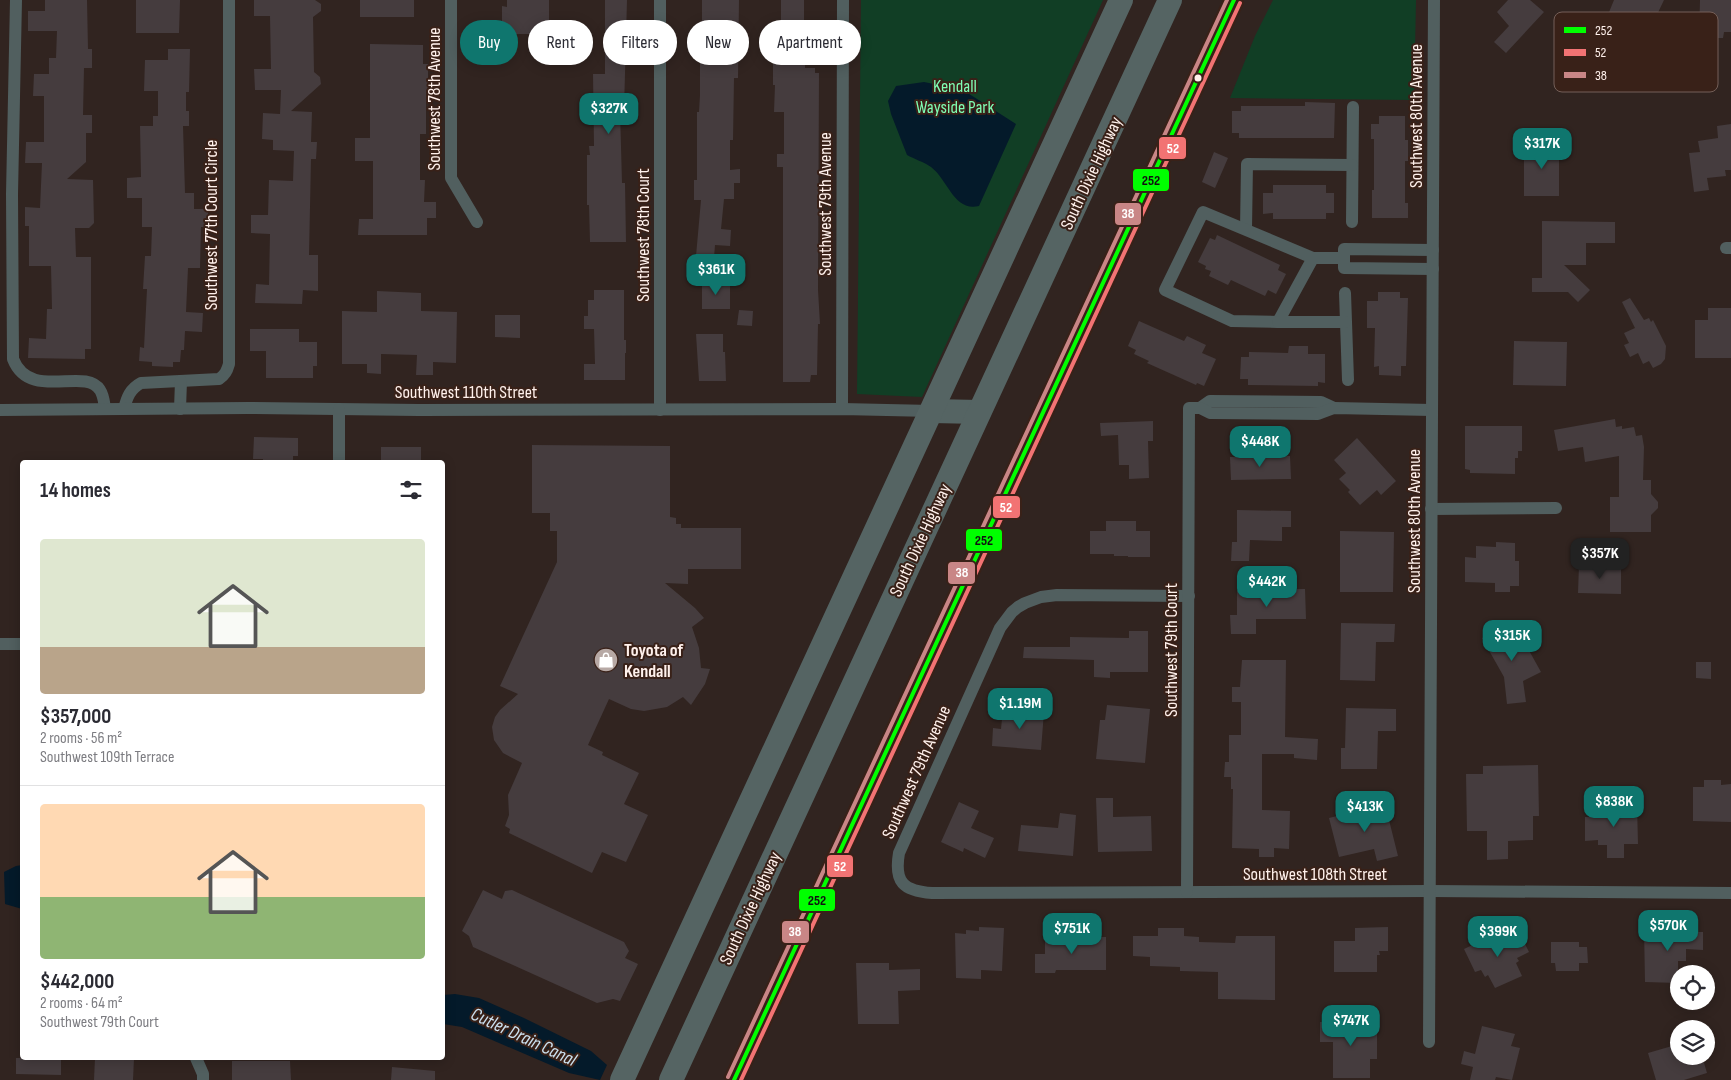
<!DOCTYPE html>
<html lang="en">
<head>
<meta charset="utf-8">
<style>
  body { margin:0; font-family:"Sofia Sans Condensed",sans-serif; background:#f7f7f7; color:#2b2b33; height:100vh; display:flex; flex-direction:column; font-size:19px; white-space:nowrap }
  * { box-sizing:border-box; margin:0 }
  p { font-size:16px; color:#7c7c81 }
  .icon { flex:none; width:28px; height:28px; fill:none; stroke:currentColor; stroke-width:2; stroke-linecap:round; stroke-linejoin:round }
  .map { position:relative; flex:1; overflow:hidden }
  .details { position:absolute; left:20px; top:460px; width:425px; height:600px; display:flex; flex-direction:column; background:#fff; border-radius:5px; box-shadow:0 2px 12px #0003 }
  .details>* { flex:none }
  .top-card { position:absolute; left:460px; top:20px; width:475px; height:45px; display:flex; gap:10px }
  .fabs { position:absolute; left:1670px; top:965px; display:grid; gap:10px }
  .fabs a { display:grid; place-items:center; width:45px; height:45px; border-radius:50%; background:#fff; box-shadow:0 2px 12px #0003; font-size:25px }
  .price { position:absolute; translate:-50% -42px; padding:0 11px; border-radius:10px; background:#0f766e; color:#fff; font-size:16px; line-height:32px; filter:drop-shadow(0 1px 2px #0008) }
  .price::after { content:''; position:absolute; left:50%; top:30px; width:15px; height:11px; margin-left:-8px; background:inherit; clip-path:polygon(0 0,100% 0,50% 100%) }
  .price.current { background:#222; color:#fff }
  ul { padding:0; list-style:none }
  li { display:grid; align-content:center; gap:10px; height:265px; padding:0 20px }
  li+li { border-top:1px solid #e1e1e2 }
  li span { display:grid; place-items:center; height:155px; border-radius:5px; color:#555 }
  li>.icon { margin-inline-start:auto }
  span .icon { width:90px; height:90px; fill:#fffc; stroke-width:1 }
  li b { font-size:21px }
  h2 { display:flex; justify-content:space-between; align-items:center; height:60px; padding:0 20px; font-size:21px }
  .chip { padding:0 18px; border-radius:22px; background:#fff; box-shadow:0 2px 12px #0003; font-size:18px; line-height:45px }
  .chip.current { background:#0f766e; color:#fff }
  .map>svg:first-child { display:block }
  .green { fill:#113e25 }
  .water { fill:#041a2a }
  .building { fill:#453c3e }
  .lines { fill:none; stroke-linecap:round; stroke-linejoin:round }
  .street { stroke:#515f5f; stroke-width:12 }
  .highway { stroke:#556463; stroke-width:24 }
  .bus-1-casing { stroke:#392118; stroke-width:8 }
  .bus-2-casing { stroke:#392118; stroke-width:8 }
  .bus-3-casing { stroke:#392118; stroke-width:8 }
  .bus-1 { stroke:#0f0; stroke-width:4 }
  .bus-2 { stroke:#f27373; stroke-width:4 }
  .bus-3 { stroke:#c98686; stroke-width:4 }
  .bus-dot { fill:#fff1ec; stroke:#392118; stroke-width:2 }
  .labels { text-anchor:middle; stroke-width:4; stroke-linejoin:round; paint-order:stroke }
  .park-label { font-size:18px; fill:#7ffeb4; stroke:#392118 }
  .street-label { font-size:18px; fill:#fff1ec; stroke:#392118 }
  .poi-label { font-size:18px; font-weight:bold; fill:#fff1ec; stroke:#392118; text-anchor:start }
  .water-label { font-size:19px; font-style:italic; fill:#cce1f0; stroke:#392118 }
  .key { fill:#392118; stroke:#745f58; stroke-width:1 }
  .key-label { font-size:14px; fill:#fff1ec }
  .line-badge { stroke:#392118; stroke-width:2 }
  .badge-label { font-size:14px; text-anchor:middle; font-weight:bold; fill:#fff }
  .pale-badge-label { font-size:14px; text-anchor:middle; font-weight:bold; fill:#111 }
</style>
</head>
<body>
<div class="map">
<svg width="1731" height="1080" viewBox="0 0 1731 1080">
  <rect width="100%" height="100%" fill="#312420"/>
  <g class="green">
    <path d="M861 0H1103L922 397 857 394Z"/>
    <path d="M1273 0H1416L1414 100 1230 98 1255 36Z"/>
  </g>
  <g class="water">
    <path d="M924 82 963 90 1016 124 979 206C954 212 948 180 931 167 924 162 914 159 907 155L891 114 888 101 896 86Z"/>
    <path d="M22 865V909L5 904 4 872 16 866Z"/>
    <path d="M455 994 479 998 524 1018 591 1051 607 1065 600 1080 569 1073 462 1027 443 1024V995Z"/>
  </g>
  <g class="building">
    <path d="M45 0H87L88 49H92V68H84L83 115H92V133H86V162L67 179 93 180 94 223 89 228H75L76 257H91V349H85V359L28 358 29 338 46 339 47 309H52L51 266H29V226H25V207L40 208 42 163H25L26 142H44V96H33L34 74H49V58H56L57 31H28V11H45Z"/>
    <path d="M136 0H180L179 33H136Z"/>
    <path d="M254 0H315L321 4V11L313 17 314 72 320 77 321 84 291 111 312 112 311 142H317L316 159H311L309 255H318V291L303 290 302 304 255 303 256 284 269 285 270 234 251 233V215H268L269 180 293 181 294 151 273 150V140L262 139 263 113 280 114 281 90H255L254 69H271L270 16H254Z"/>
    <rect x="360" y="0" width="54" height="17"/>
    <path d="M507 0H549V34H502V6L507 7Z"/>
    <path d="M605 0H627L624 110H620L622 183H625L626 242H590L589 205H587V155H590L589 146H594L593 74H605Z"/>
    <path d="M702 0H739L738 78H734L733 140H730V170L740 169V183H734V199H724L721 229 731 230 730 246 715 245 714 258 696 256 701 200H694V180H697V112H699L700 95V48H698V35H702Z"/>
    <path d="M781 0H804V27L818 26 819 44H805V68H815V73H819L818 290 820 324H818L817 375H811L810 382H783V167H777V154H784V112H774L775 85H773V47H771V27L781 26Z"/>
    <path d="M1508 0H1530L1544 12 1506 53 1494 42 1509 26 1497 12Z"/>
    <path d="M1614 0H1664L1654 21 1644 17 1635 36 1605 22Z"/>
    <path d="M1700 0H1731V32H1724L1723 38H1699Z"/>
    <path d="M370 44 423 45V64H428V90H426V134H420V180H425L424 202H436V218H427V235H358L359 219H373V161H355V138H370Z"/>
    <path d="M168 49H190L189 92H186V111H189V126H183L185 193H194V209H208V227H201L200 268H188L186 312 203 313 202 332 185 331 184 350H181L180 362H173V367L152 366V362L139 361 140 347 144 348 147 289H143L145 256H151L152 227H142V198H127V178L141 177 140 126H153V116H158V91H144L145 60H168Z"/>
    <path d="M1305 102 1335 103 1334 138H1239V133H1232V111H1241V106H1305Z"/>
    <path d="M1379 116H1405V140H1408V161H1405V203H1408V218H1372V190H1374V139H1371V124H1379Z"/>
    <path d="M1731 124V170H1725L1726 176 1707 178 1709 190 1694 192 1689 153 1700 152 1698 141 1718 138 1717 126Z"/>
    <rect x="1524" y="145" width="35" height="51"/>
    <path d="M1214 152 1228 158 1215 188 1202 182Z"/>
    <path d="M1273 185H1326V193H1334V213H1326V219H1273V213L1263 214V193H1273Z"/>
    <path d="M1542 221 1615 222V243H1586V265H1564L1590 290 1578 302 1568 292H1532V278H1542Z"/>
    <path d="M1217 235 1280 265 1278 270 1286 274 1276 294 1268 290 1265 296 1231 280 1228 285 1209 276 1211 271 1205 269 1206 266 1198 262 1210 238 1215 240Z"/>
    <rect x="702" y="283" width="28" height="26"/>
    <path d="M594 290H624V340H626V353H625V380H584V364H595L594 329H584V316H588V300H594Z"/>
    <path d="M377 291 421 293V311L457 312 456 363 433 362V375H416L417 355 381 354V374L367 373V364H342V311L377 312Z"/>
    <path d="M1378 292H1400V298H1408L1406 366H1401V376L1379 375V366L1374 367 1375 328H1367V301H1378Z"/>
    <path d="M1630 298 1644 320 1649 318 1651 322 1653 320 1666 346 1665 359 1661 364 1653 368 1649 361 1643 364 1638 353 1630 357 1624 345 1629 343 1624 333 1635 328 1622 302Z"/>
    <path d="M1708 308H1731V358H1695V320H1708Z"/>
    <path d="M739 310 753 311 752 326 737 325Z"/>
    <path d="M495 315H520V338L495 337Z"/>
    <path d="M1139 321 1184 341 1187 336 1206 345 1202 353 1216 359 1204 386 1197 383 1196 385 1147 363 1149 361 1134 354 1136 350 1128 346Z"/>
    <path d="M250 329H299V342H317V366H313V378H266V351H250Z"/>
    <path d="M696 334H723V352H725L726 381H699Z"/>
    <path d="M1514 341 1567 342 1566 386 1513 385Z"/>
    <path d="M1289 346H1308V354H1325V383L1318 382V386L1248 385V379H1240L1241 357H1249V352L1288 353Z"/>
    <path d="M1615 419 1616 427 1622 426V429L1634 427 1636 436 1642 435 1644 447 1643 480H1651V494L1658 502V508L1651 515V532H1610V497H1619V456L1585 462 1583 447 1558 451 1554 430Z"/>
    <path d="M1153 421V441H1148L1149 478 1129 479V465H1119L1118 435 1101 436 1100 423Z"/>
    <path d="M1465 426H1522V451H1518V458H1515V474L1470 473V470L1465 469Z"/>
    <path d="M254 437 298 438V456H293V462H263V459H253Z"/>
    <path d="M1357 438 1396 481 1381 495 1377 490 1360 505 1348 492 1350 490 1339 479 1346 473 1334 460Z"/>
    <path d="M532 445 670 446V517L676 518V524H681V528H741V569H688V584L665 583 695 608 704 618 692 627 699 648 701 668 710 669 705 684 691 705 683 697 667 707 644 711 631 709 609 699 588 745 603 752 602 755 639 773 624 804 648 815 626 862 602 852 592 873 509 833 510 829 505 826 509 815 508 795 522 763 503 753 494 740 492 727 495 717 500 710 518 694 500 686 557 562V531H550V513H532Z"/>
    <rect x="381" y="447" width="40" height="15"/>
    <path d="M1290 456 1291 479 1231 480 1230 457Z"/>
    <path d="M1237 510 1291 511V527H1282V541L1250 540 1249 561H1231L1232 542H1237Z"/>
    <path d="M1106 521H1136V531H1150V557H1128V556H1114V554H1090V531H1106Z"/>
    <path d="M1340 531 1394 532 1393 592H1340Z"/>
    <path d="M1496 542 1515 543V561H1519V586H1510V592H1495V583L1465 582V557L1476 558V546L1496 547Z"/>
    <path d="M1579 565 1621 566V594L1578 593Z"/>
    <path d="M1305 589 1306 619H1256V634H1231L1230 615H1237V590Z"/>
    <path d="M1341 623 1395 624 1394 642H1376L1375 681 1340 680Z"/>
    <path d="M1501 627 1505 633 1516 627 1541 672 1523 681 1526 702 1507 704 1504 677 1482 638Z"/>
    <path d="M1129 631H1148V672H1110V678L1094 677V660L1023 658 1024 647H1070V637L1129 638Z"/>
    <path d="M1242 660H1286L1285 737 1318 739 1317 760 1294 758V754H1262V810L1290 811 1289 849 1274 848V857H1259V849L1232 848 1233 789H1231V777H1224L1225 762H1229V735H1241V702H1232V687H1240Z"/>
    <path d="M1696 662H1711V679L1696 678Z"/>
    <path d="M1107 705 1150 709 1145 763 1096 759 1100 720H1105Z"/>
    <path d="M1346 708 1396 709V731H1378L1377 769H1341V748H1345Z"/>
    <path d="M1003 709 1044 712 1041 750 992 746 993 728 1001 729Z"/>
    <path d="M1538 765 1539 816H1533V840L1508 841V859L1487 860V831H1467L1466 774H1483V766Z"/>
    <path d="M1704 780H1721V785L1731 784V822L1693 821V787H1704Z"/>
    <path d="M1096 798H1113V817L1151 816 1152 851 1098 852Z"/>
    <path d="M959 802 979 811 971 828 994 838 985 858 964 848 963 852 941 842Z"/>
    <path d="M1385 804 1398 856 1377 861 1374 849 1339 857 1329 818Z"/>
    <path d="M1598 804H1637L1638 844H1624V858H1607V845H1598V840L1585 841V817H1598Z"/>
    <path d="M1060 813 1076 815 1073 856 1018 851 1021 825 1058 828Z"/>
    <path d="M483 890 502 899 505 891 512 890 624 942 629 951 625 958 638 964 620 1001 613 999 597 1003 473 947 469 936 462 931Z"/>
    <path d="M979 927 1004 928 1002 971 981 970V979L956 978 955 933 966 934V930L979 931Z"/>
    <path d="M1388 927V951H1379L1380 955H1377V972H1334V941H1355V928Z"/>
    <path d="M1158 928H1184V936L1199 937V942L1235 943 1236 936H1275V1000L1218 999V972L1180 971V967L1150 966V957L1133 956V936H1158Z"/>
    <path d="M1644 928H1688V932H1703V950L1686 949V961H1678V983L1645 982Z"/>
    <path d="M1502 931 1507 942 1521 936 1529 952 1517 958 1519 961 1516 963 1522 976 1495 988 1488 975 1485 977 1481 970 1475 972 1464 949Z"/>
    <path d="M1045 937H1106V970H1056L1055 973H1035V954H1045Z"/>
    <path d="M1551 942H1579V947H1587L1588 963H1579V971H1556L1555 963H1551Z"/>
    <path d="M856 963H889V970L920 969V990L898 991 899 1024H858Z"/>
    <path d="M1320 1022H1377V1059H1370V1078H1333V1042H1320Z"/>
    <path d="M1482 1026 1515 1034 1511 1046 1520 1048 1512 1080 1496 1077 1495 1080H1470L1473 1067 1461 1064 1464 1051 1475 1054Z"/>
    <path d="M1679 1044V1056H1702L1707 1073 1684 1080H1656L1648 1053Z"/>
    <path d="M16 1058H61V1075L16 1074Z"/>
    <path d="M95 1058H134L133 1080H94Z"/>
    <path d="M232 1061H290L291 1080H232Z"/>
    <path d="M392 1067 435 1071V1080H391Z"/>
  </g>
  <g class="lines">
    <g class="street">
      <path d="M16 0 12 194 13 359C30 402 85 366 100 390 104 396 104 403 105 409"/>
      <path d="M451 0V178L477 222"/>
      <path d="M660 0V410"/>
      <path d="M1352 222 1353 107"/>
      <path d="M1246 229 1247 164 1352 165"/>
      <path d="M1726 248H1731"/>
      <path d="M1313 258 1278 322 1232 321 1165 290 1203 212 1313 258H1344"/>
      <path d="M1433 269 1344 268V249L1433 250"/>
      <path d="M1345 293 1348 380"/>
      <path d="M1278 322H1345"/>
      <path d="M1200 408 1210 401 1321 402 1334 408"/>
      <path d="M124 409C127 397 130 389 141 383L219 379C225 375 227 371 229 364V0"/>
      <path d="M180 409 181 381"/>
      <path d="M842 409 843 0"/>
      <path d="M0 410 247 408 419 410 842 409 932 411"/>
      <path d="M339 462V409"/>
      <path d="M1431 509 1556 508"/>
      <path d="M1189 596 1057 595 1041 597 1025 603 1018 607 1012 612 1000 628 899 853C894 882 903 891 932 893L1430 891 1731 893"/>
      <path d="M0 644H22"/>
      <path d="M1187 892 1189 408H1200L1210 413 1318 414 1334 408 1432 410"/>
      <path d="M1429 1042 1434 0"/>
      <path d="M196 1058 203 1074V1080"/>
    </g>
    <g class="highway">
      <path d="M932 411 979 412"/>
      <path d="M622 1080 1121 0"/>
      <path d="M671 1080 1170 0"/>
    </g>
    <g class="bus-1-casing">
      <path id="bus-1" d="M734 1080 1234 0"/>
    </g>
    <g class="bus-2-casing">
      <path id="bus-2" d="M741 1080 1240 3"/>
    </g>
    <g class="bus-3-casing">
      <path id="bus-3" d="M728 1077 1227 0"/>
    </g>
    <use href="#bus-1" class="bus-1"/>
    <use href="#bus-2" class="bus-2"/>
    <use href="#bus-3" class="bus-3"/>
  </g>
  <defs>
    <g id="shop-disc" transform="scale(1.25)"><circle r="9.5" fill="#b7a9a5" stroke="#392118"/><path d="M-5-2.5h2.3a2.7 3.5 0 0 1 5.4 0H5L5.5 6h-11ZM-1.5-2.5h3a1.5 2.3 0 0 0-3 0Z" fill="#fff"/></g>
  </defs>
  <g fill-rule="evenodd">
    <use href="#shop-disc" x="606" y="660"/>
  </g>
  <circle class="bus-dot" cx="1198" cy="78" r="4.5"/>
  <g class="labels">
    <g class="park-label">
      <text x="955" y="92">Kendall<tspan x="955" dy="21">Wayside Park</tspan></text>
    </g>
    <g class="street-label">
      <text transform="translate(434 99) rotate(-90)" y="6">Southwest 78th Avenue</text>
      <text transform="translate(1416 116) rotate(-90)" y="6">Southwest 80th Avenue</text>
      <text transform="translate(1091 173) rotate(-65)" y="6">South Dixie Highway</text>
      <text transform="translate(825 204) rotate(-90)" y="6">Southwest 79th Avenue</text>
      <text transform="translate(211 225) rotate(-90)" y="6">Southwest 77th Court Circle</text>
      <text transform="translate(643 235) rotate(-90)" y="6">Southwest 78th Court</text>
      <text x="466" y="398">Southwest 110th Street</text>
      <text transform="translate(1414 521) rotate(-90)" y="6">Southwest 80th Avenue</text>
      <text transform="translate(920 540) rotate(-65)" y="6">South Dixie Highway</text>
      <text transform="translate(1171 650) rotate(-90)" y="6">Southwest 79th Court</text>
      <text transform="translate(916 772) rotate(-66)" y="6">Southwest 79th Avenue</text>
      <text x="1315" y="880">Southwest 108th Street</text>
      <text transform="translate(750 908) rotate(-65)" y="6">South Dixie Highway</text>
    </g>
    <g class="poi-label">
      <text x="624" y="656">Toyota of<tspan x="624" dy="21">Kendall</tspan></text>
    </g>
    <g class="water-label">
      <text transform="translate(524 1036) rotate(25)" y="7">Cutler Drain Canal</text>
    </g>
  </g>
  <rect x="1554" y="12" width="164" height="80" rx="8" class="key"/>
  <rect x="1564" y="27" width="22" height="6" fill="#0f0"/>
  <rect x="1564" y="49" width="22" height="7" fill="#f27373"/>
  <rect x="1564" y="72" width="22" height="6" fill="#c98686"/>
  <g class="key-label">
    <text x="1595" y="35">252</text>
    <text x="1595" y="57">52</text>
    <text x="1595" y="80">38</text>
  </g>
  <g class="line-badge">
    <rect x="1158" y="136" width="29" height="24" rx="5" fill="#f27373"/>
    <rect x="1132" y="168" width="38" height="24" rx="5" fill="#0f0"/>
    <rect x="1114" y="202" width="28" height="24" rx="5" fill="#c98686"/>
    <rect x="992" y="495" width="29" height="24" rx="5" fill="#f27373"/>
    <rect x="965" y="528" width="38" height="24" rx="5" fill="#0f0"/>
    <rect x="947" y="561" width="29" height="24" rx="5" fill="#c98686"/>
    <rect x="826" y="854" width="28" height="24" rx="5" fill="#f27373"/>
    <rect x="798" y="888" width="38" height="24" rx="5" fill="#0f0"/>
    <rect x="781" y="920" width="29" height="24" rx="5" fill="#c98686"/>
  </g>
  <g class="badge-label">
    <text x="1173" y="153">52</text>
    <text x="1128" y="218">38</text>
    <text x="1006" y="512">52</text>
    <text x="962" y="577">38</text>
    <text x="840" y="871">52</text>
    <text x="795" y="936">38</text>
  </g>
  <g class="pale-badge-label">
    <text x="1151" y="185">252</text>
    <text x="984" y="545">252</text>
    <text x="817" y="905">252</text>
  </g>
</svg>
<div class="fabs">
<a><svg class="icon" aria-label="locate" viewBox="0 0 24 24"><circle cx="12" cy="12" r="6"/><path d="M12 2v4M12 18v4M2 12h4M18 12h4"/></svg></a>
<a><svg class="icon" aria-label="layers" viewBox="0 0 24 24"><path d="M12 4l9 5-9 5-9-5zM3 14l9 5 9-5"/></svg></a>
</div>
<b class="price" style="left:609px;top:135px">$327K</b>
<b class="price" style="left:1542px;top:170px">$317K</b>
<b class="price" style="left:716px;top:296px">$361K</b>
<b class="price" style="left:1260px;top:468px">$448K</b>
<b class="price current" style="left:1600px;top:580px">$357K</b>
<b class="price" style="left:1267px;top:608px">$442K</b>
<b class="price" style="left:1512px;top:662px">$315K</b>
<b class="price" style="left:1020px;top:730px">$1.19M</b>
<b class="price" style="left:1614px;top:828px">$838K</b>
<b class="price" style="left:1365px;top:833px">$413K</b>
<b class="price" style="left:1668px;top:952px">$570K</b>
<b class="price" style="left:1072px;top:955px">$751K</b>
<b class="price" style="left:1498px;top:958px">$399K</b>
<b class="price" style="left:1351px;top:1047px">$747K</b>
<div class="top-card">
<a class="chip current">Buy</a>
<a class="chip">Rent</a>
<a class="chip">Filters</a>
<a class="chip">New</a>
<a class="chip">Apartment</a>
</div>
<section class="details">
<h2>14 homes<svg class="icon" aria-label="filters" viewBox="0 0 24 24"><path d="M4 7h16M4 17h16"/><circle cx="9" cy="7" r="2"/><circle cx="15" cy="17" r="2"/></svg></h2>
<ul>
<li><span style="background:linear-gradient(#dfe7d0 70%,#b9a48a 0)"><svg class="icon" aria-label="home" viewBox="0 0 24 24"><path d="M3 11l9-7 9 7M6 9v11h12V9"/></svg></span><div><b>$357,000</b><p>2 rooms · 56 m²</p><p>Southwest 109th Terrace</p></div></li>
<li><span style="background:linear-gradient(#ffd9b3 60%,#8fb573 0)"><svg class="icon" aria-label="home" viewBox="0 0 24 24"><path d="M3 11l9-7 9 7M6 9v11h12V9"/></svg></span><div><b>$442,000</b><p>2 rooms · 64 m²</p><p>Southwest 79th Court</p></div></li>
</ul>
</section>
</div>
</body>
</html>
